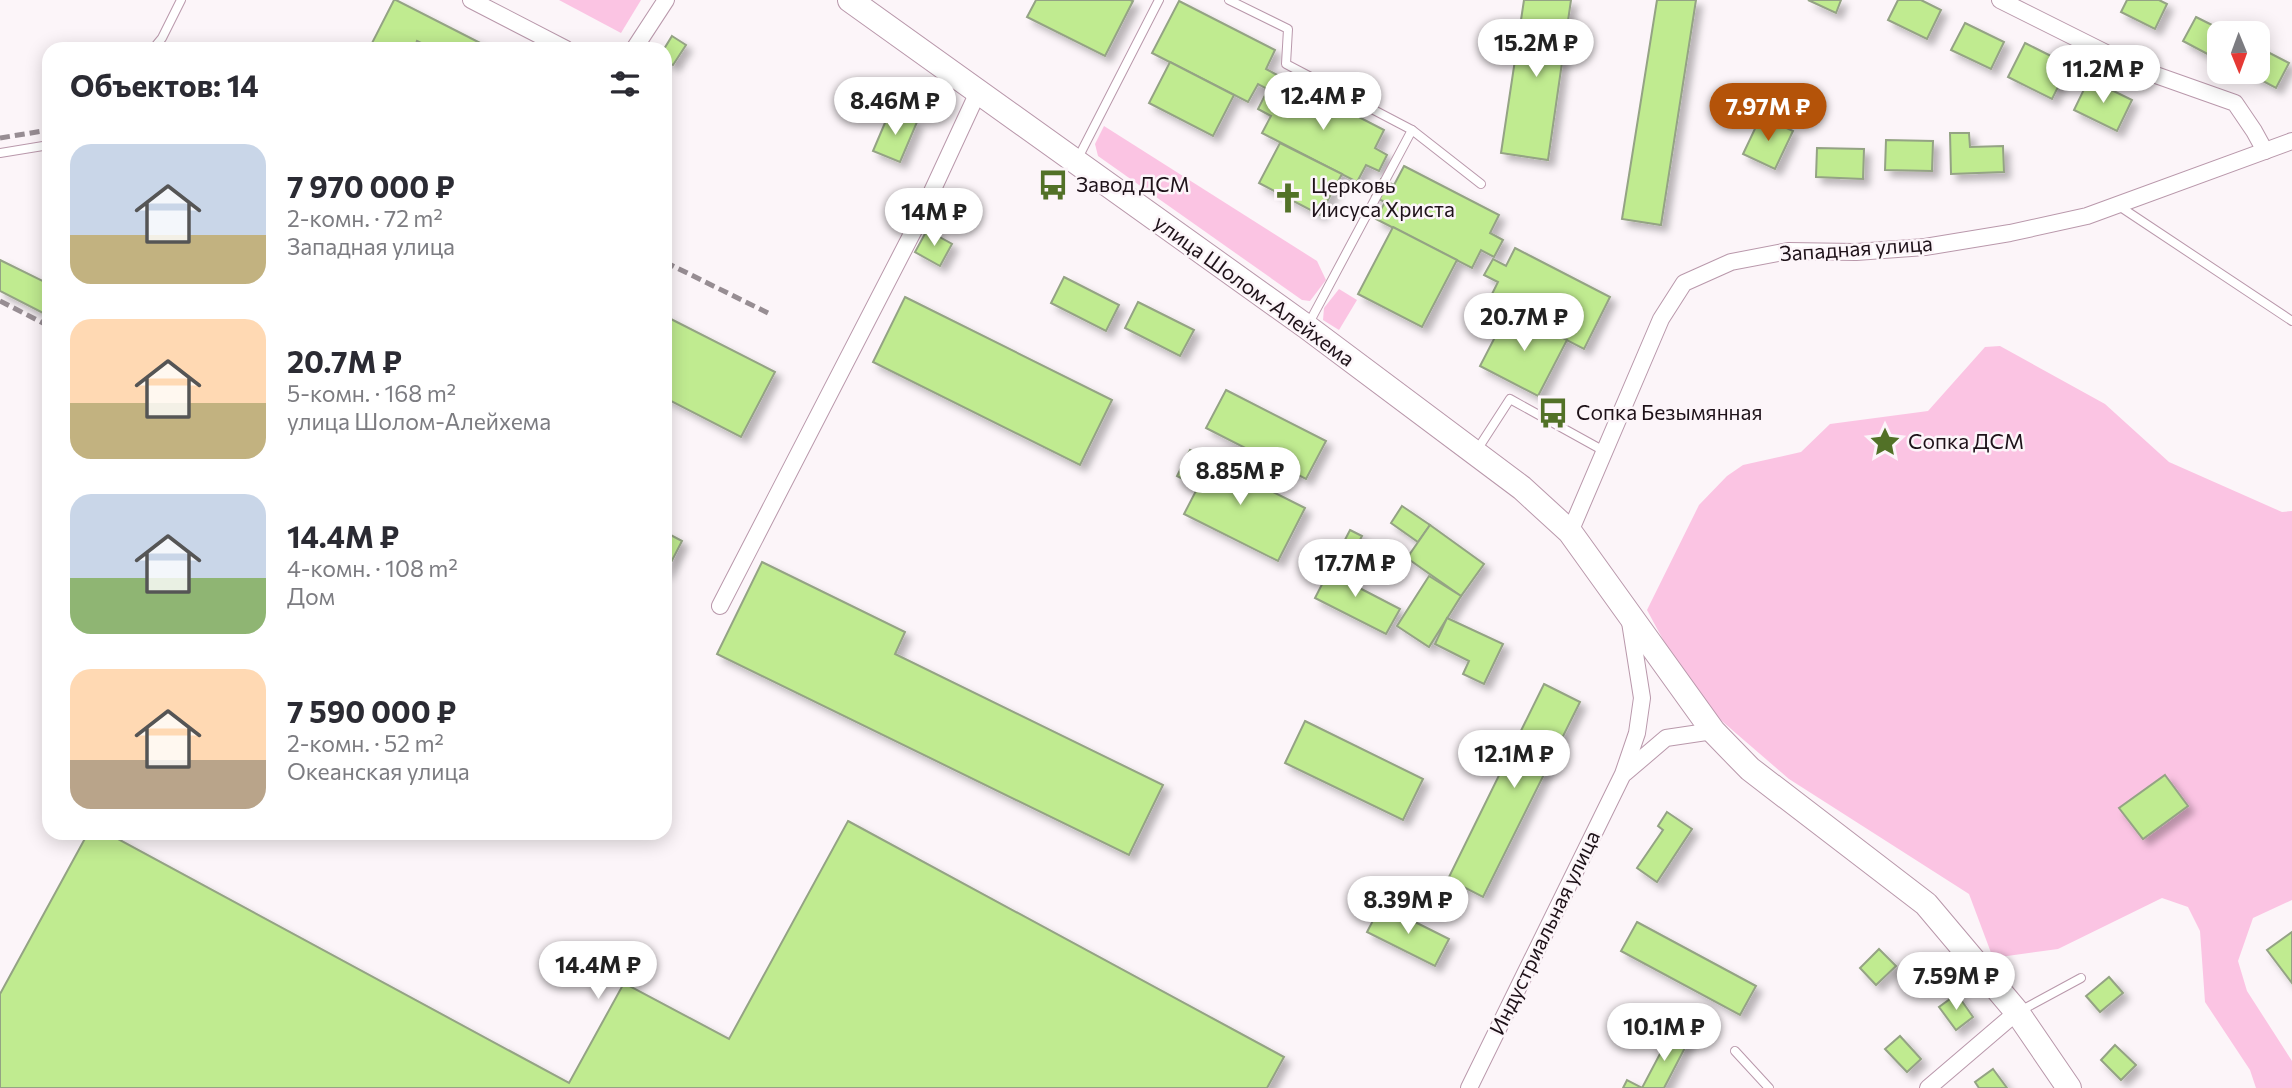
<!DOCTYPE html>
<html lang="ru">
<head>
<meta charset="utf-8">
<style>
  body { margin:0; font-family:Commissioner,sans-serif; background:#f7f7f7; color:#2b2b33; height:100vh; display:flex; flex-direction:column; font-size:26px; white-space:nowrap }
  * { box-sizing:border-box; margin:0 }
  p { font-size:23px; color:#7c7c81 }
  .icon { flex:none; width:38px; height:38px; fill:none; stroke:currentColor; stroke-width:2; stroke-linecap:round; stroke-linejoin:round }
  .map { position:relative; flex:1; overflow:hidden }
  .details { position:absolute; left:42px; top:42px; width:630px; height:798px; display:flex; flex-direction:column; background:#fff; border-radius:21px; box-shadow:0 4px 18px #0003 }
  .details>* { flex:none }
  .needle { width:46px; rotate:179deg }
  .buttons { position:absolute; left:2207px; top:21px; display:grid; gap:14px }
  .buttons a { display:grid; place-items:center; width:63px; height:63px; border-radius:14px; background:#fff; box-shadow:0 4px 18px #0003; font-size:35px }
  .price { position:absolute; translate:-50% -60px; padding:0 16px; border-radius:24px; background:#fff; color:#222; font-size:23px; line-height:46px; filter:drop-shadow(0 2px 4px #0008) }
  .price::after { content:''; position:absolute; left:50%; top:42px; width:21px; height:16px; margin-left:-10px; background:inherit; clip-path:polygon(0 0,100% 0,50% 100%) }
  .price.current { background:#b45309; color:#fff }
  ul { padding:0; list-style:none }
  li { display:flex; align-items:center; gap:21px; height:175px; padding:0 28px }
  li span { display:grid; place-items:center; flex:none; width:196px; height:140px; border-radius:21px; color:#555 }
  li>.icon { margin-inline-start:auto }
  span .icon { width:84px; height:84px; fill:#fffc; stroke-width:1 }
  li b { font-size:30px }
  h2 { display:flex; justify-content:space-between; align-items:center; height:84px; padding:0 28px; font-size:30px }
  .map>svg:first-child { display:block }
  .green { fill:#fbc4e3 }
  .building { fill:#c0eb90; stroke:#94a384; stroke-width:2; filter:url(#shadow) }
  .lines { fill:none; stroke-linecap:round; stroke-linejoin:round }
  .lane-casing { stroke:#b998ab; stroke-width:10 }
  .street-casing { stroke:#b998ab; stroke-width:18 }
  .primary-casing { stroke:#b998ab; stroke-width:26 }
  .lane { stroke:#fff; stroke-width:8 }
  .street { stroke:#fff; stroke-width:16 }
  .primary { stroke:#fff; stroke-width:24 }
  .rail { stroke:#978d93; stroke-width:5; stroke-dasharray:10 5; stroke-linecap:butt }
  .labels { text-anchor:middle; stroke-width:5; stroke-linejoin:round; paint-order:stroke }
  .poi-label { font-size:21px; fill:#1e1219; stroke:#fcf5f9; text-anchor:start }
  .street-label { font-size:21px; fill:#1e1219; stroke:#fcf5f9 }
</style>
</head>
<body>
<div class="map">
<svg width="2292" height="1088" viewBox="0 0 2292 1088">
  <defs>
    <filter id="shadow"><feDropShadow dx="6" dy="6" stdDeviation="3.5" flood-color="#0004"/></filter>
  </defs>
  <rect width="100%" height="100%" fill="#fcf5f9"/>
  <g class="green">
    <path d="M559 0H641L621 33Z"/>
    <path d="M1104 126 1317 261 1326 280 1310 301 1302 300 1098 156 1095 144Z"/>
    <path d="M1339 289 1357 300 1339 330 1323 320 1324 308Z"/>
    <path d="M2000 346 2105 404 2169 462 2282 512 2292 511V900L2253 918 2238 961 2247 991 2292 1061V1088H2256L2250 1070 2205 1002 2200 931 2188 907 2162 898 2058 949 1993 958 1969 894 1789 779 1694 697 1647 610 1699 505 1727 476 1743 465 1801 452 1830 424 1928 411 1985 347Z"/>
  </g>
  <g class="building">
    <path d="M394 0H396L492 49H433L417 41 414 49H378L371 45Z"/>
    <path d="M1036 0H1130L1133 1 1105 56 1027 17Z"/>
    <path d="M1524 0H1571L1548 160 1501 153Z"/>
    <path d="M1657 0H1696L1661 225 1622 219Z"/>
    <path d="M1808 0H1841L1836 13Z"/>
    <path d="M1898 0H1921L1941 10 1927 39 1888 20Z"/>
    <path d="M2127 0H2159L2167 4 2155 29 2121 12Z"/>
    <path d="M1179 1 1275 50 1266 69 1279 76 1271 91 1258 84 1248 102 1152 53Z"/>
    <path d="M2196 17 2228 33H2219V54L2217 59 2183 41Z"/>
    <path d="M1965 23 2004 42 1991 69 1951 50Z"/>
    <path d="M672 36 686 45 673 65 665 60 664 49Z"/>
    <path d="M2025 43 2069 65 2052 99 2008 77Z"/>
    <path d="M2258 47 2289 63 2276 88 2246 72H2258Z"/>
    <path d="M1170 62 1234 95 1213 136 1149 103Z"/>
    <path d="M2089 79 2132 100 2117 131 2074 110Z"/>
    <path d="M1289 81 1384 130 1375 148 1387 155 1379 171 1366 165 1357 182 1262 133 1271 116 1258 109 1266 93 1279 100Z"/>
    <path d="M890 111 917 122 900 162 873 151Z"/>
    <path d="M1761 116 1793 131 1775 169 1743 154Z"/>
    <path d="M1950 133H1969L1970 147 2003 146 2004 172 1951 174Z"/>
    <path d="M1886 140 1933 141 1932 171 1885 170Z"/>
    <path d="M1280 143 1342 174 1320 215 1259 183Z"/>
    <path d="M1817 148 1864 149 1863 179 1816 177Z"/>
    <path d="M1404 166 1499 215 1490 233 1503 240 1494 257 1481 250 1472 268 1376 219 1385 202 1372 196 1381 179 1394 185Z"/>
    <path d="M1393 227 1457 260 1422 327 1358 294Z"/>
    <path d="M927 230 952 244 940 266 915 252Z"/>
    <path d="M1515 248 1610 297 1584 349 1489 300 1498 282 1484 275 1493 259 1506 266Z"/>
    <path d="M0 260 49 284V316L0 291Z"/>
    <path d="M1064 277 1119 305 1106 331 1051 303Z"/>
    <path d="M905 297 1112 400 1080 465 873 362Z"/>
    <path d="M1138 302 1194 330 1180 356 1125 328Z"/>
    <path d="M1509 310 1567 340 1538 396 1480 366Z"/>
    <path d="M665 316 775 372 741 437 665 398Z"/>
    <path d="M1226 390 1326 441 1306 479 1206 428Z"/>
    <path d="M1190 450 1305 508 1278 561 1184 514 1198 487 1177 476Z"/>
    <path d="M1402 506 1430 525 1418 542 1391 523Z"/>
    <path d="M1430 525 1484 564 1461 596 1407 558Z"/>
    <path d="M1350 530 1362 536 1347 565 1335 559Z"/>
    <path d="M665 532 682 541 665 574Z"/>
    <path d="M1335 559 1353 569 1346 581 1400 609 1386 634 1315 598Z"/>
    <path d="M762 562 905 632 895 654 1163 785 1129 855 717 654Z"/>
    <path d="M1429 576 1461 596 1429 647 1397 626Z"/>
    <path d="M1447 618 1503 644 1484 684 1463 674 1469 661 1435 644Z"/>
    <path d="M1544 684 1580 702 1483 897 1448 879Z"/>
    <path d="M1305 721 1423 779 1403 820 1285 763Z"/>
    <path d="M2165 775 2188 806 2143 839 2119 808Z"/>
    <path d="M1667 812 1692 829 1657 882 1637 868 1663 830 1658 826Z"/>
    <path d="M848 821 1284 1057 1267 1088H0V994L88 833H107L569 1083 624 983 729 1039Z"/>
    <path d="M1381 905 1449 939 1435 966 1367 932Z"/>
    <path d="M1637 922 1756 986 1740 1015 1621 951Z"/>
    <path d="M2292 932V983L2267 950Z"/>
    <path d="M1879 949 1896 966 1876 985 1860 968Z"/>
    <path d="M2109 977 2123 993 2100 1012 2086 996Z"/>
    <path d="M1957 994 1973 1017 1956 1030 1939 1007Z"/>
    <path d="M1672 1031 1689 1040 1664 1088H1623L1627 1080 1642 1088Z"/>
    <path d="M1900 1036 1921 1059 1907 1072 1885 1049Z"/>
    <path d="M2115 1045 2136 1065 2121 1080 2101 1060Z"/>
    <path d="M1993 1069 2007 1088H1979L1975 1082Z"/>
  </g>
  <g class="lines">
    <g class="lane-casing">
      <g id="lane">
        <path d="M1229 0 1288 29 1286 64 1412 130 1309 323"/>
        <path d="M153 49 162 38 181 0"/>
        <path d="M1412 130 1481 184"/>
        <path d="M0 153 49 145"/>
        <path d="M1077 160 1159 0"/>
        <path d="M2119 206 2292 321"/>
        <path d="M1477 450 1510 399 1604 451"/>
        <path d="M2020 1011 2081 978"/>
        <path d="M1735 1051 1769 1088"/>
      </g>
    </g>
    <g class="street-casing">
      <g id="street">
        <path d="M471 0 566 49"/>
        <path d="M2000 0 2136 68 2235 103 2254 131 2265 151"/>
        <path d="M634 49 666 0"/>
        <path d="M1570 532 1661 319 1684 283 1731 262 1788 251 1856 252 1925 247 2010 233 2087 216 2292 141"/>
        <path d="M720 606 916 226 978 92"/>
        <path d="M1625 773 1666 738 1713 731"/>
        <path d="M1469 1088 1623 774 1637 733 1642 698 1630 622"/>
        <path d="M1928 1088 2017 1012"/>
      </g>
    </g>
    <g class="primary-casing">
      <path id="primary" d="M850 0 1307 327 1522 488 1570 532 1713 731 1750 769 1926 904 2017 1012 2069 1088"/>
    </g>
    <use href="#lane" class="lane"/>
    <use href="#street" class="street"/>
    <use href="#primary" class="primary"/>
    <g class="rail">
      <path d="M0 138 49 130"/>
      <path d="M665 262 768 313"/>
      <path d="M0 301 49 326"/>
    </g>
  </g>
  <defs>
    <g id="bus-bare" transform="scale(2.415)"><path d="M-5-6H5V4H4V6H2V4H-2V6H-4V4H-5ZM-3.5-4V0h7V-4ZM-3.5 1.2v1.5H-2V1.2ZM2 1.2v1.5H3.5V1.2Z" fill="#527127" stroke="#fcf5f9" stroke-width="2.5" paint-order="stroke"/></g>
    <g id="church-bare" transform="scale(2.415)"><path d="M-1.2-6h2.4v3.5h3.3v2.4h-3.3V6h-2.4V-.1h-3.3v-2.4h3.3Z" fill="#527127" stroke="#fcf5f9" stroke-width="2.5" paint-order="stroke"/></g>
    <g id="sight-bare" transform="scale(2.415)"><path d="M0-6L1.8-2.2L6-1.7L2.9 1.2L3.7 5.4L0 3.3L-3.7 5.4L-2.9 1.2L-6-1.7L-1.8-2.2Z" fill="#527127" stroke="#fcf5f9" stroke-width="2.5" paint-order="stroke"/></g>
  </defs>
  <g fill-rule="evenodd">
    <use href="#bus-bare" x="1053" y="185"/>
    <use href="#church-bare" x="1288" y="198"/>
    <use href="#bus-bare" x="1553" y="413"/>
    <use href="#sight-bare" x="1885" y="442"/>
  </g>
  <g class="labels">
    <g class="poi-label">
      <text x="1076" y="192">Завод ДСМ</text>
      <text x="1311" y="193">Церковь<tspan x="1311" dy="24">Иисуса Христа</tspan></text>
      <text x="1576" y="420">Сопка Безымянная</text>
      <text x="1908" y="449">Сопка ДСМ</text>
    </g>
    <g class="street-label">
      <text transform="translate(1856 249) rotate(-4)" y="7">Западная улица</text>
      <text transform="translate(1254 291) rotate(36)" y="7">улица Шолом-Алейхема</text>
      <text transform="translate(1545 933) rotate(-64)" y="7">Индустриальная улица</text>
    </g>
  </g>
</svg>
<div class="buttons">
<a><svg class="needle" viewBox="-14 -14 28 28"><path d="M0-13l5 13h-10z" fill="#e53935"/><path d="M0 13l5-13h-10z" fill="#7c7c81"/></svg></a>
</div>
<b class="price" style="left:1536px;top:79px">15.2M ₽</b>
<b class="price" style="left:2103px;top:105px">11.2M ₽</b>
<b class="price" style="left:1323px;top:132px">12.4M ₽</b>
<b class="price" style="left:895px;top:137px">8.46M ₽</b>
<b class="price current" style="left:1768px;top:143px">7.97M ₽</b>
<b class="price" style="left:934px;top:248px">14M ₽</b>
<b class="price" style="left:1524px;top:353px">20.7M ₽</b>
<b class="price" style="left:1240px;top:507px">8.85M ₽</b>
<b class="price" style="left:1355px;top:599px">17.7M ₽</b>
<b class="price" style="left:1514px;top:790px">12.1M ₽</b>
<b class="price" style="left:1408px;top:936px">8.39M ₽</b>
<b class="price" style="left:598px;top:1001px">14.4M ₽</b>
<b class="price" style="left:1956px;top:1012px">7.59M ₽</b>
<b class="price" style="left:1664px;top:1063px">10.1M ₽</b>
<section class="details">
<h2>Объектов: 14<svg class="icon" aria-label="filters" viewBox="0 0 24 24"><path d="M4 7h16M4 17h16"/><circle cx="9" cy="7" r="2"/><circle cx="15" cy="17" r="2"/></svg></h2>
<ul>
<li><span style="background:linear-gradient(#c9d6e8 65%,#c2b280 0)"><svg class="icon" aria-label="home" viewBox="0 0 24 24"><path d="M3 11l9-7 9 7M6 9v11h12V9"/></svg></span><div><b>7 970 000 ₽</b><p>2-комн. · 72 m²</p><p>Западная улица</p></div></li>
<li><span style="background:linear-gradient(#ffd9b3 60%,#c2b280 0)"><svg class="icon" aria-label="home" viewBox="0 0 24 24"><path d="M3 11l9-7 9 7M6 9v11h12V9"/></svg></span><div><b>20.7M ₽</b><p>5-комн. · 168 m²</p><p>улица Шолом-Алейхема</p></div></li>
<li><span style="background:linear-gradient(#c9d6e8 60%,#8fb573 0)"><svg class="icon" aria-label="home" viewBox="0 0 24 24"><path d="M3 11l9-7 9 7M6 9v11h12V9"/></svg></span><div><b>14.4M ₽</b><p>4-комн. · 108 m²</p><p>Дом</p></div></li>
<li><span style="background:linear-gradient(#ffd9b3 65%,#b9a48a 0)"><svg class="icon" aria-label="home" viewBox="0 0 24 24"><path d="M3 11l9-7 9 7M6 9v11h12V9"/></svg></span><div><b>7 590 000 ₽</b><p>2-комн. · 52 m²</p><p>Океанская улица</p></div></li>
</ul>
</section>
</div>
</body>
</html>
